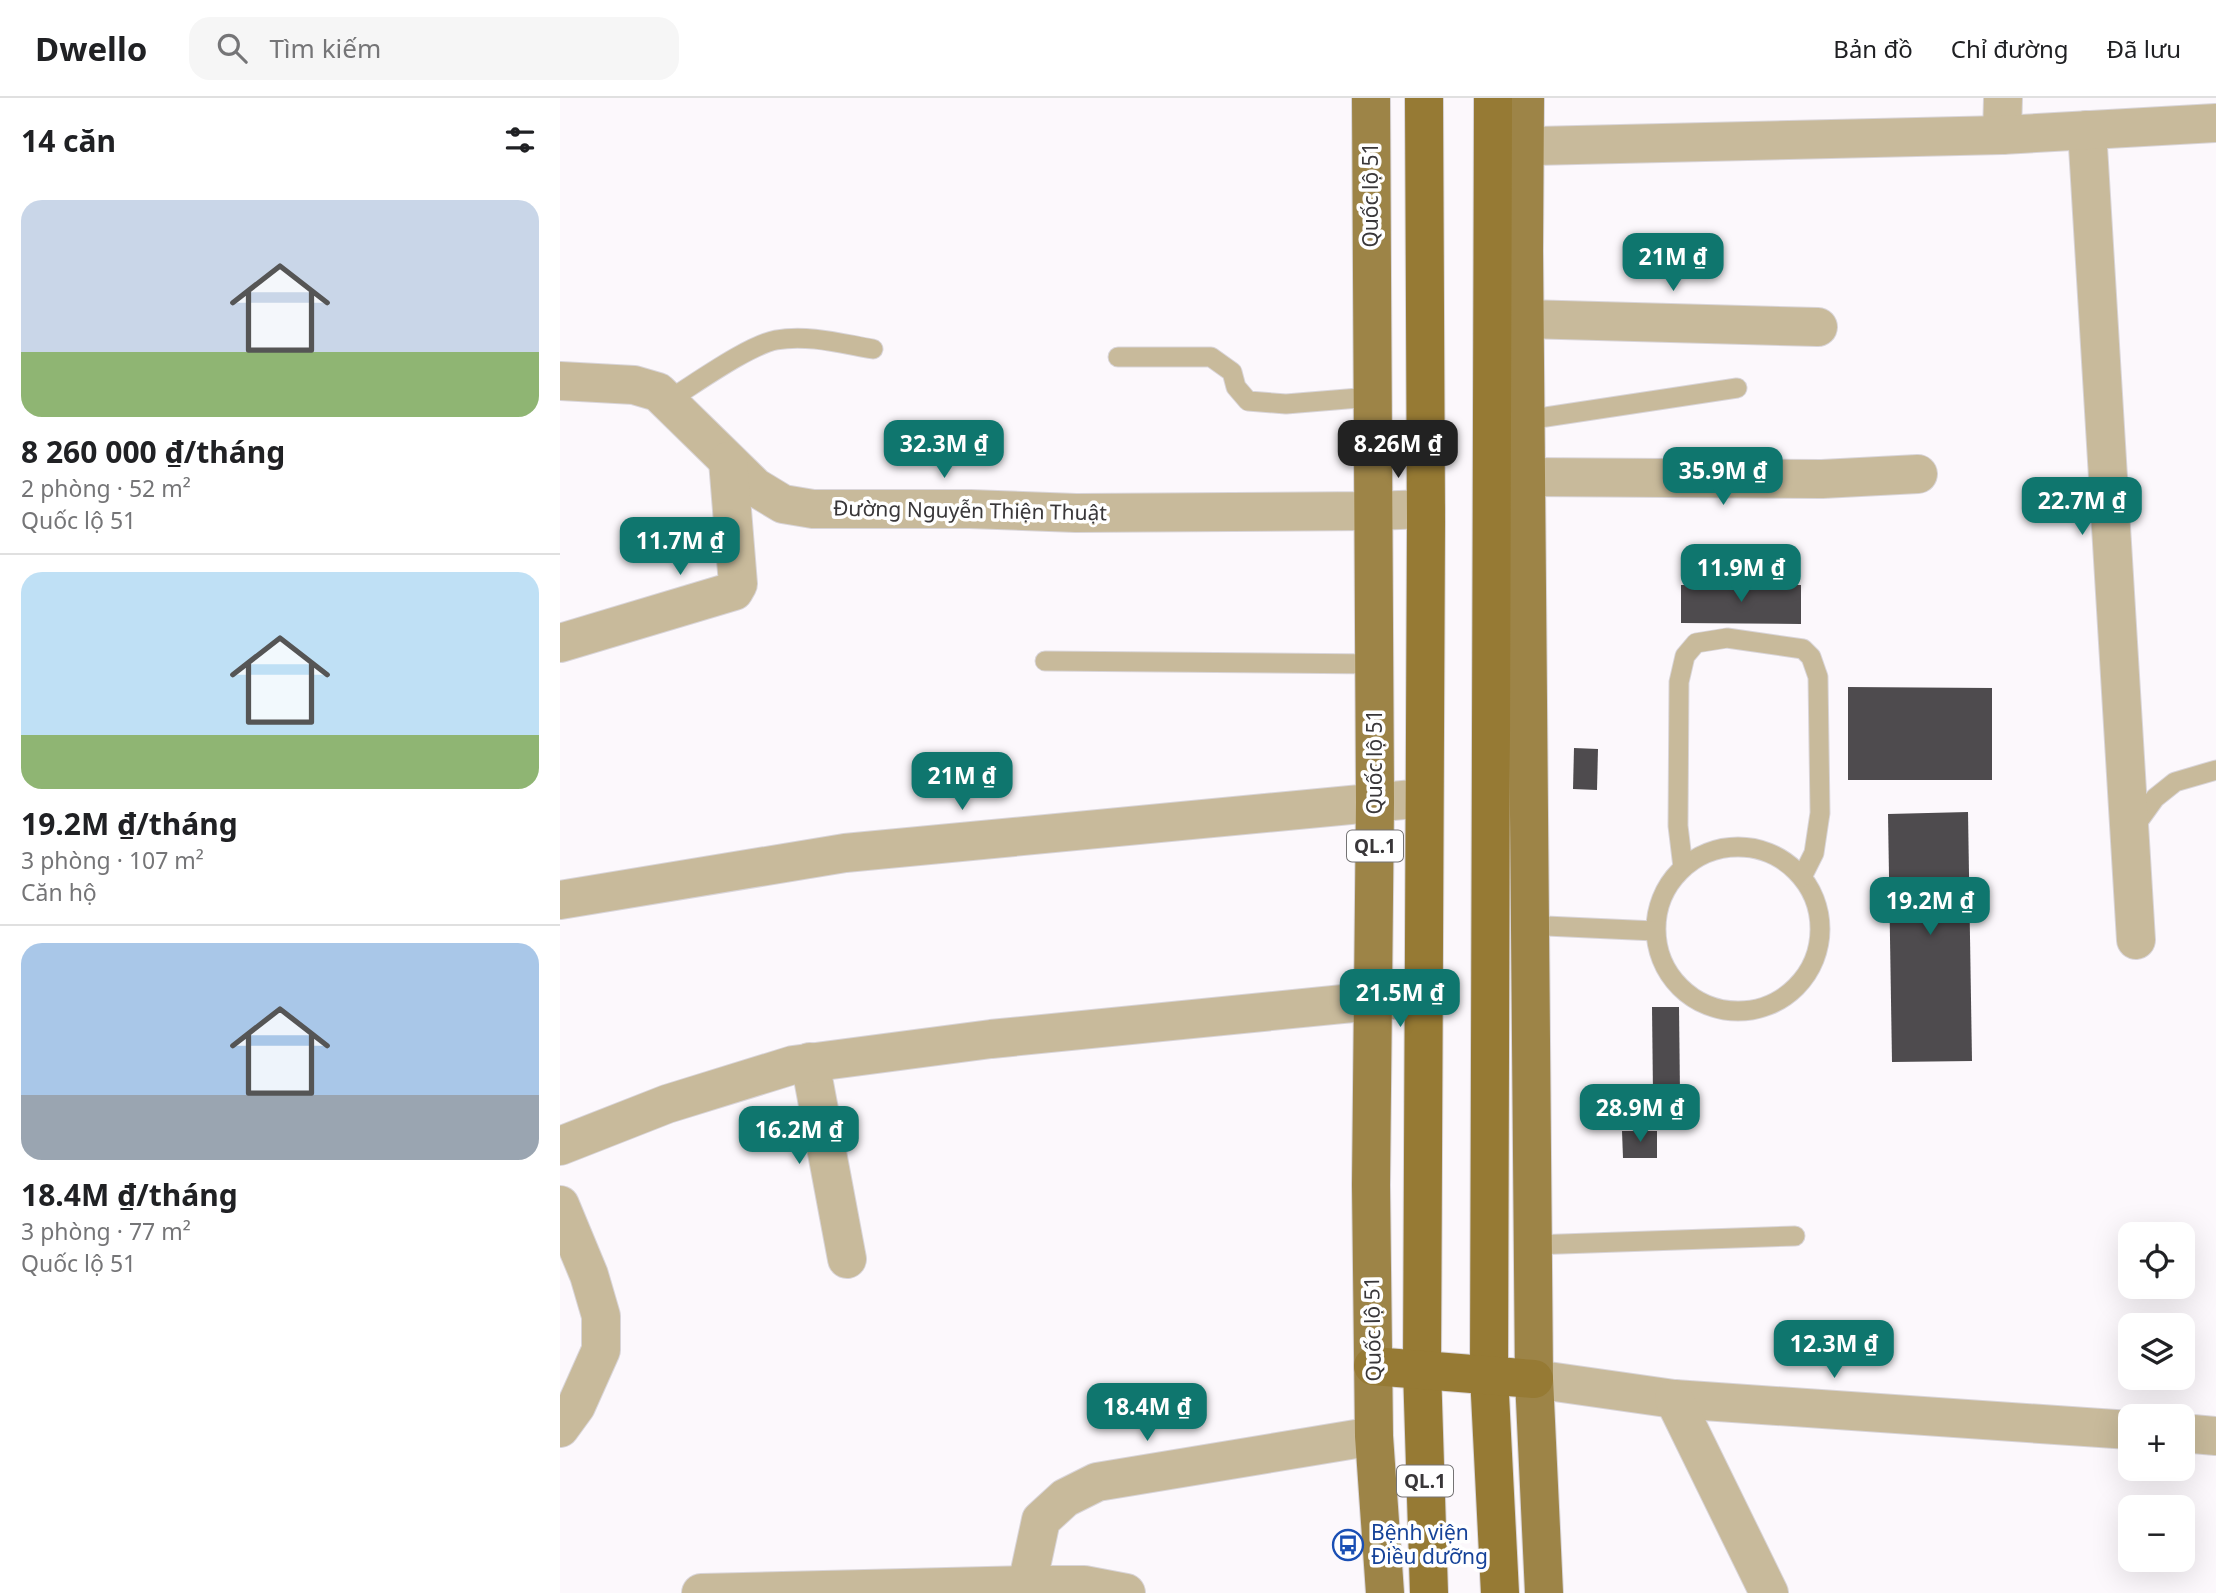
<!DOCTYPE html>
<html lang="vi">
<head>
<meta charset="utf-8">
<style>
  body { margin:0; font-family:"Noto Sans",sans-serif; background:#f6f6f6; color:#202124; height:100vh; display:flex; flex-direction:column; font-size:26px; white-space:nowrap }
  * { box-sizing:border-box; margin:0 }
  p { font-size:23px; color:#757577 }
  .icon { flex:none; width:38px; height:38px; fill:none; stroke:currentColor; stroke-width:2; stroke-linecap:round; stroke-linejoin:round }
  .map { position:relative; flex:1; overflow:hidden }
  .details { display:flex; flex-direction:column; background:#fff; width:560px }
  .details>* { flex:none }
  .buttons { position:absolute; left:1558px; top:1124px; display:grid; gap:14px }
  .buttons a { display:grid; place-items:center; width:77px; height:77px; border-radius:14px; background:#fff; box-shadow:0 7px 28px #0002; font-size:35px }
  .price { position:absolute; translate:-50% -60px; padding:0 16px; border-radius:14px; background:#0f766e; color:#fff; font-size:23px; line-height:46px; filter:drop-shadow(0 2px 4px #0008) }
  .price::after { content:''; position:absolute; left:50%; top:42px; width:21px; height:16px; margin-left:-10px; background:inherit; clip-path:polygon(0 0,100% 0,50% 100%) }
  .price.active { background:#222; color:#fff }
  ul { padding:0; list-style:none }
  li { display:grid; align-content:center; gap:14px; height:371px; padding:0 21px }
  li+li { border-top:2px solid #e0e0e0 }
  li span { display:grid; place-items:center; height:217px; border-radius:21px; color:#555 }
  li>.icon { margin-inline-start:auto }
  span .icon { width:126px; height:126px; fill:#fffc; stroke-width:1 }
  li b { font-size:30px }
  h2 { display:flex; justify-content:space-between; align-items:center; height:84px; padding:0 21px; font-size:30px }
  header { display:flex; align-items:center; gap:42px; box-sizing:border-box; height:98px; padding:0 35px; background:#fff; border-bottom:2px solid #e0e0e0 }
  header strong { font-size:33px }
  nav { display:flex; gap:38px; margin-inline-start:auto; font-size:24px }
  .search { width:490px; height:63px; background:#f6f6f6; display:flex; align-items:center; gap:18px; box-sizing:border-box; padding:0 24px; border-radius:21px; color:#757577; font-size:26px }
  main { display:flex; flex:1; min-height:0 }
  .map>svg:first-child { display:block }
  .building { fill:#4e4b4e }
  .lines { fill:none; stroke-linecap:round; stroke-linejoin:round }
  .service-casing { stroke:#d9d5d9; stroke-width:21 }
  .minor-casing { stroke:#d9d5d9; stroke-width:40 }
  .primary-casing { stroke:#d9d5d9; stroke-width:40 }
  .trunk-casing { stroke:#d9d5d9; stroke-width:40 }
  .service { stroke:#c8ba9b; stroke-width:19 }
  .minor { stroke:#c8ba9b; stroke-width:38 }
  .primary { stroke:#9d8447; stroke-width:38 }
  .trunk { stroke:#967a34; stroke-width:38 }
  .labels { text-anchor:middle; stroke-width:7; stroke-linejoin:round; paint-order:stroke }
  .shield { fill:#fff; stroke:#747374; stroke-width:2 }
  .shield-label { font-size:19px; font-weight:bold; fill:#393739 }
  .street-label { font-size:21px; fill:#393739; stroke:#fff }
  .transit-label { font-size:21px; fill:#164399; stroke:#fff; text-anchor:start }
</style>
</head>
<body>
<header>
<strong>Dwello</strong>
<div class="search"><svg class="icon" aria-label="search" viewBox="0 0 24 24"><circle cx="10" cy="10" r="6"/><path d="M15 15l6 6"/></svg>Tìm kiếm</div>
<nav><a>Bản đồ</a><a>Chỉ đường</a><a>Đã lưu</a></nav>
</header>
<main>
<section class="details">
<h2>14 căn<svg class="icon" aria-label="filters" viewBox="0 0 24 24"><path d="M4 7h16M4 17h16"/><circle cx="9" cy="7" r="2"/><circle cx="15" cy="17" r="2"/></svg></h2>
<ul>
<li><span style="background:linear-gradient(#c9d6e8 70%,#8fb573 0)"><svg class="icon" aria-label="home" viewBox="0 0 24 24"><path d="M3 11l9-7 9 7M6 9v11h12V9"/></svg></span><div><b>8 260 000 ₫/tháng</b><p>2 phòng · 52 m²</p><p>Quốc lộ 51</p></div></li>
<li><span style="background:linear-gradient(#bfe0f5 75%,#8fb573 0)"><svg class="icon" aria-label="home" viewBox="0 0 24 24"><path d="M3 11l9-7 9 7M6 9v11h12V9"/></svg></span><div><b>19.2M ₫/tháng</b><p>3 phòng · 107 m²</p><p>Căn hộ</p></div></li>
<li><span style="background:linear-gradient(#a9c7e8 70%,#9aa5b1 0)"><svg class="icon" aria-label="home" viewBox="0 0 24 24"><path d="M3 11l9-7 9 7M6 9v11h12V9"/></svg></span><div><b>18.4M ₫/tháng</b><p>3 phòng · 77 m²</p><p>Quốc lộ 51</p></div></li>
</ul>
</section>
<div class="map">
<svg width="1656" height="1495" viewBox="0 0 1656 1495">
  <rect width="100%" height="100%" fill="#fcf8fc"/>
  <g class="building">
    <path d="M1121 487H1241V526L1121 525Z"/>
    <path d="M1288 589 1432 590V682H1288Z"/>
    <path d="M1014 650 1038 651 1037 692 1013 691Z"/>
    <path d="M1408 714 1412 963 1332 964 1328 716Z"/>
    <path d="M1092 909H1119L1120 996H1093Z"/>
    <path d="M1062 1033H1097V1060H1063Z"/>
  </g>
  <g class="lines">
    <g class="service-casing">
      <g id="service">
        <path d="M558 259H651L672 274 676 289 688 303 726 306 811 299"/>
        <path d="M107 303C135 286 187 248 216 242 248 236 283 246 313 251"/>
        <path d="M966 322 1177 290"/>
        <path d="M485 563 815 566"/>
        <path d="M1572 732 1595 700 1615 684 1656 672"/>
        <circle cx="1178" cy="831" r="82"/>
        <path d="M1123 769 1118 728 1119 584 1125 558 1136 545 1167 540 1243 551 1251 559 1258 579 1260 715 1254 755 1242 779"/>
        <path d="M964 827 1095 833"/>
        <path d="M972 1147 1235 1138"/>
      </g>
    </g>
    <g class="minor-casing">
      <g id="minor">
        <path d="M1527 32 1576 842"/>
        <path d="M1442 37 1443 0"/>
        <path d="M934 49 1442 37 1656 25"/>
        <path d="M965 221 1258 229"/>
        <path d="M0 283 74 287 98 294 195 389 223 406 253 411H410L516 415 813 413 866 411"/>
        <path d="M966 379 1262 381 1358 376"/>
        <path d="M0 545 174 493 178 486 168 363"/>
        <path d="M0 802 285 755 864 700"/>
        <path d="M250 964 287 1161"/>
        <path d="M0 1048 107 1006 233 967 431 941 813 903 863 900"/>
        <path d="M0 1107 29 1177 41 1218V1252L16 1308 0 1330"/>
        <path d="M974 1281 1114 1301 1570 1332"/>
        <path d="M1114 1301 1209 1495"/>
        <path d="M1622 1335 1656 1338"/>
        <path d="M467 1487 481 1422 505 1400 537 1384 814 1338"/>
        <path d="M141 1495 467 1487H524L566 1495"/>
      </g>
    </g>
    <g class="primary-casing">
      <g id="primary">
        <path d="M811 0 815 704 811 1087 814 1338 825 1495"/>
        <path d="M965 0 964 152 974 1281 984 1495"/>
      </g>
    </g>
    <g class="trunk-casing">
      <g id="trunk">
        <path d="M864 0 866 423 862 1271 869 1495"/>
        <path d="M933 0 929 1277 940 1495"/>
        <path d="M813 1268 974 1281"/>
      </g>
    </g>
    <use href="#service" class="service"/>
    <use href="#minor" class="minor"/>
    <use href="#primary" class="primary"/>
    <use href="#trunk" class="trunk"/>
  </g>
  <defs>
    <g id="bus-ring" transform="scale(1.575)"><circle r="9.5" fill="#fff" stroke="#1a4fb4" stroke-width="1.5"/><path d="M-5-6H5V4H4V6H2V4H-2V6H-4V4H-5ZM-3.5-4V0h7V-4ZM-3.5 1.2v1.5H-2V1.2ZM2 1.2v1.5H3.5V1.2Z" fill="#1a4fb4"/></g>
  </defs>
  <g fill-rule="evenodd">
    <use href="#bus-ring" x="788" y="1447"/>
  </g>
  <g class="labels">
    <g class="shield">
      <rect x="787" y="732.5" width="56" height="31" rx="5"/>
      <rect x="837" y="1367.5" width="56" height="31" rx="5"/>
    </g>
    <g class="shield-label">
      <text x="815" y="755">QL.1</text>
      <text x="865" y="1390">QL.1</text>
    </g>
    <g class="street-label">
      <text transform="translate(811 97) rotate(-90)" y="7">Quốc lộ 51</text>
      <text transform="translate(410 413) rotate(1)" y="7">Đường Nguyễn Thiện Thuật</text>
      <text transform="translate(815 664) rotate(-90)" y="7">Quốc lộ 51</text>
      <text transform="translate(813 1231) rotate(-91)" y="7">Quốc lộ 51</text>
    </g>
    <g class="transit-label">
      <text x="811" y="1442">Bệnh viện<tspan x="811" dy="24">Điều dưỡng</tspan></text>
    </g>
  </g>
</svg>
<div class="buttons">
<a><svg class="icon" aria-label="locate" viewBox="0 0 24 24"><circle cx="12" cy="12" r="6"/><path d="M12 2v4M12 18v4M2 12h4M18 12h4"/></svg></a>
<a><svg class="icon" aria-label="layers" viewBox="0 0 24 24"><path d="M12 4l9 5-9 5-9-5zM3 14l9 5 9-5"/></svg></a>
<a>+</a>
<a>−</a>
</div>
<b class="price" style="left:1113px;top:195px">21M ₫</b>
<b class="price" style="left:384px;top:382px">32.3M ₫</b>
<b class="price active" style="left:838px;top:382px">8.26M ₫</b>
<b class="price" style="left:1163px;top:409px">35.9M ₫</b>
<b class="price" style="left:1522px;top:439px">22.7M ₫</b>
<b class="price" style="left:120px;top:479px">11.7M ₫</b>
<b class="price" style="left:1181px;top:506px">11.9M ₫</b>
<b class="price" style="left:402px;top:714px">21M ₫</b>
<b class="price" style="left:1370px;top:839px">19.2M ₫</b>
<b class="price" style="left:840px;top:931px">21.5M ₫</b>
<b class="price" style="left:1080px;top:1046px">28.9M ₫</b>
<b class="price" style="left:239px;top:1068px">16.2M ₫</b>
<b class="price" style="left:1274px;top:1282px">12.3M ₫</b>
<b class="price" style="left:587px;top:1345px">18.4M ₫</b>
</div>
</main>
</body>
</html>
